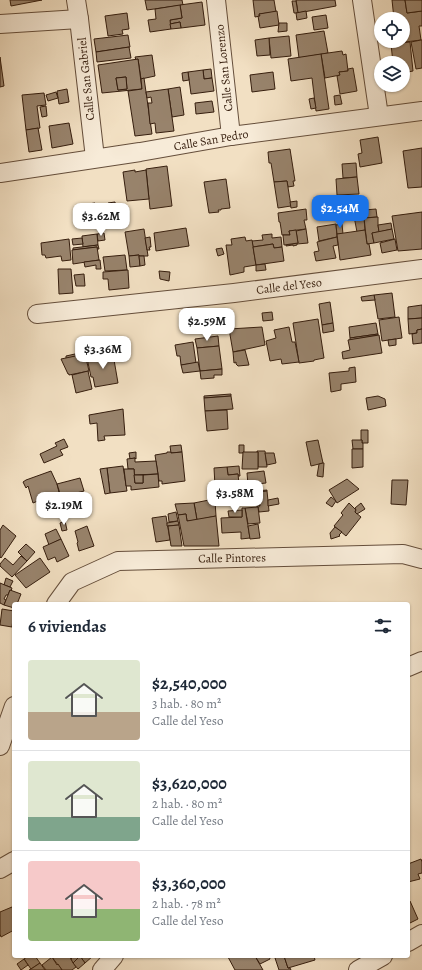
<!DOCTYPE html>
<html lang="es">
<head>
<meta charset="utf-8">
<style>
  body { margin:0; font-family:Alegreya,serif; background:#f6f6f7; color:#1f2937; height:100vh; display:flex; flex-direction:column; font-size:15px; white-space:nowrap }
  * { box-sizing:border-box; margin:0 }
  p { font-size:13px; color:#747a83 }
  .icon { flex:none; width:22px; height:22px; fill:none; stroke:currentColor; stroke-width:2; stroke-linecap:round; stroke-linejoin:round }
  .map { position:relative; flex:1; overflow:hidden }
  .side { position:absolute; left:12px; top:602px; width:398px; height:356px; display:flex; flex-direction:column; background:#fff; border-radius:4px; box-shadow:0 1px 3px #0004 }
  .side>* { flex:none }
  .controls { position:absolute; left:374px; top:12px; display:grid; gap:8px }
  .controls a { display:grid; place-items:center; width:36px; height:36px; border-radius:50%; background:#fff; box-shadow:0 1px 3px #0004; font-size:20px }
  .price { position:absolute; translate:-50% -34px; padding:0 9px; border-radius:8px; background:#fff; color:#222; font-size:13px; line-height:26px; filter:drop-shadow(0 1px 2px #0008) }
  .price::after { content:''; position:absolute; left:50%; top:24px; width:12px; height:9px; margin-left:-6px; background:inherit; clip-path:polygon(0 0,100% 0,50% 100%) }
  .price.active { background:#1a73e8; color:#fff }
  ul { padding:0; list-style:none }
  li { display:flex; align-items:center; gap:12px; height:100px; padding:0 16px }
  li+li { border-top:1px solid #e0e1e3 }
  li span { display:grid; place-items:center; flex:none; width:112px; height:80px; border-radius:4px; color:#555 }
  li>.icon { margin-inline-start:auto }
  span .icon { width:48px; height:48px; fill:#fffc; stroke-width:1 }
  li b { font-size:17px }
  h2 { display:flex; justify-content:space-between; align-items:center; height:48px; padding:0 16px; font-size:17px }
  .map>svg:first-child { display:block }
  .building { fill:#98836c; stroke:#361e0e; fill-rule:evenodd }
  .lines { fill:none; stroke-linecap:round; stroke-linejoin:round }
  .minor-casing { stroke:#654e3b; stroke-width:20 }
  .minor { stroke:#f7ebd8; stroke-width:18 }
  .labels { text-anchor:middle; stroke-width:3.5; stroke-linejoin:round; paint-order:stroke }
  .street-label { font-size:12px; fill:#361e0e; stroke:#f7ebd8 }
</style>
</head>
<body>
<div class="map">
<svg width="422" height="970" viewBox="0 0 422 970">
  <rect width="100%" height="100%" fill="#f2e0c3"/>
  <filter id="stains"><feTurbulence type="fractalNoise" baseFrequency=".005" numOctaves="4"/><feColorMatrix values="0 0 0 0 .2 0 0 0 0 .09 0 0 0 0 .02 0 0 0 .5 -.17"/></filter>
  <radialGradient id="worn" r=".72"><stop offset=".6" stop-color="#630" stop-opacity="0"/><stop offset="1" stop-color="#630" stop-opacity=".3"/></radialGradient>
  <g class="building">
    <path d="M10 0H42L11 6Z"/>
    <path d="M145 0H182L183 5 147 10Z"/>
    <path d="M253 0H274L276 12 259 14 260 16 255 17Z"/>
    <path d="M296 0H335L336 6 298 13Z"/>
    <path d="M392 0H405L407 13 422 11V26H419L421 40 389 44V41H403V19H394Z"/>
    <path d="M405 0H422V11L407 13Z"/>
    <path d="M292 1H296L298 13H294Z"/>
    <path d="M202 2 205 25 181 28 180 22 170 24V20L182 18 180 5Z"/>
    <path d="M180 5 182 18 170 20 171 29 150 32 148 20 156 19 155 9Z"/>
    <path d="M277 11 279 25 260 28 258 16H260L259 14Z"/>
    <path d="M306 11 307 18 297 20 296 13Z"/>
    <path d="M127 13 129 29 122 30 123 34 108 36 105 16Z"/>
    <path d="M326 15 328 28 314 30 312 17Z"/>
    <path d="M180 22 181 28 171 29 170 24Z"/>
    <path d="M279 23H287V31L278 32Z"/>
    <path d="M324 31 328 53 299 58 296 35Z"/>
    <path d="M128 35 130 47 96 52 94 39Z"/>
    <path d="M289 36 291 56 271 58 269 38Z"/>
    <path d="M269 38 270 55 257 56 255 40Z"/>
    <path d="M421 40H422V68L416 69 411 42Z"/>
    <path d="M410 42 413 71 403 73V63H393L391 44Z"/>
    <path d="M129 47 131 58 97 62 96 52Z"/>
    <path d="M342 51 343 55 346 54 348 71 339 72 340 75 325 78 321 54Z"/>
    <path d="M321 54 329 109 316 111 312 78 291 81 288 59Z"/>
    <path d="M152 55 155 76 141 79 138 59 136 60 135 57Z"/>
    <path d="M0 57 4 86 0 87Z"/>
    <path d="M138 59 142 89 102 93 98 65ZM126 77 127 89 118 90 116 78Z"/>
    <path d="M353 68 357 91 340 94 337 76 340 75 339 72 348 71V69Z"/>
    <path d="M211 69 212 78 204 79 203 70Z"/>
    <path d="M203 70 204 79 212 78 214 91 191 94 188 72Z"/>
    <path d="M188 72 189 80 183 81 182 73Z"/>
    <path d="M273 72 275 89 252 92 250 75Z"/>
    <path d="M126 77 127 89 118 90 116 78Z"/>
    <path d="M144 78 152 134 135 136 128 91 142 89 141 79Z"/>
    <path d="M180 87 184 115 172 117 168 89Z"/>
    <path d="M67 89 69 102 59 104 57 91Z"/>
    <path d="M168 89 174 131 156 133 155 123 150 124 148 103H152L151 97 147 98 146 92Z"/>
    <path d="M56 92 58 98 48 101 46 95Z"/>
    <path d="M44 93 46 105 37 106 40 128 26 130 22 95Z"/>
    <path d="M340 95 342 104 335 105 334 96Z"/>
    <path d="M314 98 316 108 311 109 309 99Z"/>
    <path d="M212 101 214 112 196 114 195 103Z"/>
    <path d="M46 106 47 116 42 117 40 107Z"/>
    <path d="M69 123 73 144 52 148 49 126Z"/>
    <path d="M38 128 42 150 29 152 26 130Z"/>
    <path d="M378 137 382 163 360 167 358 154 362 153 360 140Z"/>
    <path d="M422 148V187L408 188 403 151Z"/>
    <path d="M290 149 295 181H293L294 186 288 187 287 181 274 182 271 163H269L268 152Z"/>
    <path d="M356 163 357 177 343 178 342 164Z"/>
    <path d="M167 166 172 206 150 209 146 169Z"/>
    <path d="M135 170V172L146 170 149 199 127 201 123 172Z"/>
    <path d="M357 177 359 194 337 195 336 179Z"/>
    <path d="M226 179 230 208 221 209V210H218L219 212 209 213 204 182Z"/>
    <path d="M287 181 291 206 278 208 274 182Z"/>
    <path d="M361 199 362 208 349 210 348 201Z"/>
    <path d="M297 201V207L291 208 290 202Z"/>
    <path d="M115 202 116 209 109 210 108 203Z"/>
    <path d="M95 203 96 211 89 212 88 204Z"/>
    <path d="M124 207 126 222 91 227 89 212Z"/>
    <path d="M306 209 307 220H304L306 229 289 231 290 235H282L280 222H279L278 213Z"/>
    <path d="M376 209 377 217 364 218 365 230 357 232 353 211Z"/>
    <path d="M422 212V249L398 251 392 216Z"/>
    <path d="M378 217V225L379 232 372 233 374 243 367 244 364 218Z"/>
    <path d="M391 223 392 229 379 232 378 225Z"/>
    <path d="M336 224 337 237 319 241 317 227Z"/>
    <path d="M342 224 343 234H337L336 225Z"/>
    <path d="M186 228 189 246 156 251 154 233Z"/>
    <path d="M144 229 148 256H139V255L129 256 125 232Z"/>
    <path d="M306 229 308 243 297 244V245L293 246V245L286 246V245L298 243 296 231Z"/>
    <path d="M392 229 394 239 374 243 372 233Z"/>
    <path d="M296 230 298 243 284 245 283 235H290L289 231Z"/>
    <path d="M365 230 367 244H369L371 255 340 260 337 234Z"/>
    <path d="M104 233 105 240 98 241 97 234Z"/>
    <path d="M97 234 98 245 83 247 82 236Z"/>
    <path d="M272 234V238L281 237 282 247 274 248 273 244 253 247 252 241 263 240 262 235Z"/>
    <path d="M150 237 151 247H149L150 250H147L145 238Z"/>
    <path d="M245 237 246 241 252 240 256 265 244 267V272L230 275 226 245H232L231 239Z"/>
    <path d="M337 237 338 245 333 246 336 258 316 261 314 252 319 251 317 242Z"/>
    <path d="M82 238 83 244 73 245 72 239Z"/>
    <path d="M69 239 71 260 62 261 61 256 46 258 45 255H42L41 243Z"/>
    <path d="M395 239 397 250 382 253 380 243Z"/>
    <path d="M273 244 274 248 282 247 284 261 256 265 253 247Z"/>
    <path d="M98 245 99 249H97V247L73 250V248Z"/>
    <path d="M97 247 99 260 73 264 72 250Z"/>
    <path d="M222 248 224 254 218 256 216 249Z"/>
    <path d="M125 255 127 270 105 271 103 257Z"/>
    <path d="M139 255 140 266 130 267 129 256Z"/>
    <path d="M139 256H144L145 265 140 266Z"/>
    <path d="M100 260 101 269H96V265L85 267 84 262Z"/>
    <path d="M265 264 266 270 256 271V265Z"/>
    <path d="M58 269H71L73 293 59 294Z"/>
    <path d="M128 270 129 288 109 290 108 279H103V272Z"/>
    <path d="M159 271 170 272 169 281 160 279Z"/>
    <path d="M84 274 85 286H76L74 275Z"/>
    <path d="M392 293 395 317 378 319 374 295Z"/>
    <path d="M374 295 375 300 362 301 361 297Z"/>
    <path d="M330 302 333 323 322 325 319 304Z"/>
    <path d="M422 305V318L408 319V307Z"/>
    <path d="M272 312 273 320 263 321 262 313Z"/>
    <path d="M399 317 402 338 382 341 379 320Z"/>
    <path d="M422 318V329L417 330V333L409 334 408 319Z"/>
    <path d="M318 319 324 358 314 360V361L299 363 293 323Z"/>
    <path d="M333 323 334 331 323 333 322 325Z"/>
    <path d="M376 323 378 334 350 338 349 327Z"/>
    <path d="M262 327 265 345 233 352 229 329Z"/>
    <path d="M289 327 292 342H295L299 362 282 364 281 359 270 361 266 341 276 338 274 330Z"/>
    <path d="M422 329V343L413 344 412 334 417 333V330Z"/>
    <path d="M378 334V335L350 340V338Z"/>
    <path d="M379 335 382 353 343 359 342 352 350 350 348 340Z"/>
    <path d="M218 336 219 346 197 348 195 339Z"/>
    <path d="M396 339V345L389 346 388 340Z"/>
    <path d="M193 342 196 363 181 365 180 356H177L175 345Z"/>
    <path d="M219 346 222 369 200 371 197 348Z"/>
    <path d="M245 350 249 365 238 366 236 364V362L234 363 233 352Z"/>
    <path d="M84 352V355L66 359V356Z"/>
    <path d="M85 354 89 371 69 375V374H68L61 359Z"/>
    <path d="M113 354 118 383 95 387 93 377H91L87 358Z"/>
    <path d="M198 362 200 371 183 373 181 365Z"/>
    <path d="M355 367 356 382 341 384V390L331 392 329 373 349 371V368Z"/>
    <path d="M222 369V375H214V378L201 379 200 371Z"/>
    <path d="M88 371 92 389 76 393 72 375Z"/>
    <path d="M231 394V396L204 398V396Z"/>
    <path d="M231 396 233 409 205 411 204 398Z"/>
    <path d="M378 396 385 399 386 406 368 410 366 398Z"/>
    <path d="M123 409 125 435 104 436 105 440 98 441 97 423 90 424 89 415Z"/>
    <path d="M227 410 228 429 207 431 205 411Z"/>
    <path d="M361 430H368V443H362V440H361Z"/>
    <path d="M64 439 68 447 60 450 63 455 44 463 40 454 57 446 55 443Z"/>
    <path d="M318 440 323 463 311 466 306 442Z"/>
    <path d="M352 440H362V443H363V449H353Z"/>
    <path d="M181 445 182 452 171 453 170 446Z"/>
    <path d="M239 445H244V452H243V453H239Z"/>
    <path d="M352 449H363V467L352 468Z"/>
    <path d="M257 451H265L267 467H258V452H257Z"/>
    <path d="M136 452V459L135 458 130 459 129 453Z"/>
    <path d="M167 452H171V453L182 452 185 481 162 484V481H159L155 455 167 453Z"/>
    <path d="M243 452H258V469H242Z"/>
    <path d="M265 453H274L276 463 267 465Z"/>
    <path d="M135 458V462L156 461 158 474 134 475V469H128L127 459Z"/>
    <path d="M323 463H324L323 477 317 476 319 464Z"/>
    <path d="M123 466 127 491 110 493 107 468Z"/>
    <path d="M239 466 240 476H238V474L228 475 227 467Z"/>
    <path d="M227 467 228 475 238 474 239 484 215 486 214 468Z"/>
    <path d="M107 468 110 493 105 494 100 469Z"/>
    <path d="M124 469H134L135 483H143V475L158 474 159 487 131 490V486H126Z"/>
    <path d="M51 471 57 484 59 492 33 503 28 486 26 488 23 482 26 480Z"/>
    <path d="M264 471 266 483 248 485 247 473Z"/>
    <path d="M134 475H143V483H135Z"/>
    <path d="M80 478 84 491 61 497 57 484Z"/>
    <path d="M347 479 359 489 337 503 329 490Z"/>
    <path d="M392 480H408L406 505 391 504Z"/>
    <path d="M267 490V491L258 492 260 506H258L256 491Z"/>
    <path d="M267 491 269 511 259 512 258 507H257V506H260L258 492Z"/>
    <path d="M331 497 336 501 332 507 326 503Z"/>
    <path d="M278 498 279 504 268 506V500Z"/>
    <path d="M209 500V502L215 501 216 516 197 520 194 503Z"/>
    <path d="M194 503 197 520 187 521 186 514 178 515 175 504Z"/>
    <path d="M349 503 356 510 355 512 361 517 346 536 334 526 343 515 341 513Z"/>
    <path d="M361 503 365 509 357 514 355 512 356 510 355 508Z"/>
    <path d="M258 507 260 523 248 524 245 508Z"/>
    <path d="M242 508H245L250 538 241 539V532L222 533 221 518 242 517Z"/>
    <path d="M242 510V517H229L228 511Z"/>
    <path d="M176 512 178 521 169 522 168 514Z"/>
    <path d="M186 514 187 521 216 516 219 546H184L178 515Z"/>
    <path d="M166 516 170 540 156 542 152 518Z"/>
    <path d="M65 521 67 530 62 531 60 523Z"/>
    <path d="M178 521 179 525 167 526V523Z"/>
    <path d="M258 524 260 538 250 539 248 526Z"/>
    <path d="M3 525 16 536 1 558 0 557V530Z"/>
    <path d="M179 525 182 546H171L168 526Z"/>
    <path d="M87 526 94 546 79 551 77 543 78 542 75 531Z"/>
    <path d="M335 527 342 532 339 535 340 536 331 539 330 533Z"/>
    <path d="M56 529 61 539 49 545 45 534Z"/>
    <path d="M61 539 69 556 57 562 55 557 48 560 43 547Z"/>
    <path d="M26 544 35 552 27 561 18 552Z"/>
    <path d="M21 556 27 561 12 577 0 566V564L5 558 13 565Z"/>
    <path d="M40 558 50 572 26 588 15 575Z"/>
    <path d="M6 578 13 581 10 587 4 585Z"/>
    <path d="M0 583 12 588 11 591 10 590 8 595H6L4 599 6 600 4 605 0 603Z"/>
    <path d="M10 590 21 594 17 604H14V608L4 605Z"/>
    <path d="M2 609 14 611 12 627 0 625Z"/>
    <path d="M421 859 422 862V873L418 874 420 879 408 882V864Z"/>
    <path d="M410 901 418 919 408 924V902Z"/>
    <path d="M12 907 14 911V930L1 937 0 934V912Z"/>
    <path d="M28 956H35L40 963 31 969 24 959Z"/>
    <path d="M51 956H69L76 967 72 970H62Z"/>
    <path d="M74 956H93L85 963 80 956 73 963 71 959Z"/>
    <path d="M80 956 85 963 78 969 73 963Z"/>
    <path d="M229 956H255L263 970H235L228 957Z"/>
    <path d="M255 956H269L270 959 260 964Z"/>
    <path d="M281 956H284L288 968H290L291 970H279L275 958Z"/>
    <path d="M284 956H314L315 960 288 968Z"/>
    <path d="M52 957 57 965 58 964 62 970H46L42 965Z"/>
    <path d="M24 959 28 965 21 970 17 964Z"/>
    <path d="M40 963 45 970H29L31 969Z"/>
  </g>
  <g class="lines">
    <g class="minor-casing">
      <g id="minor">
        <path d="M76 0 79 19 95 158"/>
        <path d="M216 0 231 136"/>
        <path d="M362 0 379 116"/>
        <path d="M0 24 79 19"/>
        <path d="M0 173 140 152 231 136 422 111"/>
        <path d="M37 314 234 293 422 269"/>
        <path d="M56 604 72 582 118 561 403 554 422 559"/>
        <path d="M408 667 422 661"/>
        <path d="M0 746 14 706"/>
        <path d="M0 869 14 861"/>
        <path d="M408 942 422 934"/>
        <path d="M102 970 114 956"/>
        <path d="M358 970 383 956"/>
      </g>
    </g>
    <use href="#minor" class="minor"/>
  </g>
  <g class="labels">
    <g class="street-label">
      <text transform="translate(224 68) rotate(-96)" y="4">Calle San Lorenzo</text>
      <text transform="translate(86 79) rotate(-96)" y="4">Calle San Gabriel</text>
      <text transform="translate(211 140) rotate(-10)" y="4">Calle San Pedro</text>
      <text transform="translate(289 286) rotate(-7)" y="4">Calle del Yeso</text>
      <text transform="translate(232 558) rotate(-1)" y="4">Calle Pintores</text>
    </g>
  </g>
  <rect width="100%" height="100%" filter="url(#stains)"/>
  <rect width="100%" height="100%" fill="url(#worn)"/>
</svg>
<div class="controls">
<a><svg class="icon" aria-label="locate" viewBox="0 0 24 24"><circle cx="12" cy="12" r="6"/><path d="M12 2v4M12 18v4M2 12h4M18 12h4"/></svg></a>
<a><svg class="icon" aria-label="layers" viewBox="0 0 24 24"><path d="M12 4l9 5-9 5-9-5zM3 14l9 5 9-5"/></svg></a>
</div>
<b class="price active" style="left:340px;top:229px">$2.54M</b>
<b class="price" style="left:101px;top:237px">$3.62M</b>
<b class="price" style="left:207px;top:342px">$2.59M</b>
<b class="price" style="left:103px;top:370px">$3.36M</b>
<b class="price" style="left:235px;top:514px">$3.58M</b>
<b class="price" style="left:64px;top:526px">$2.19M</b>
<section class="side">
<h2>6 viviendas<svg class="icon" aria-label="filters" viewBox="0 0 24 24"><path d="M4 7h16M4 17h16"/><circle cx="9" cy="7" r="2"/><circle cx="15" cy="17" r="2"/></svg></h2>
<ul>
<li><span style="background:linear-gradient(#dfe7d0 65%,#b9a48a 0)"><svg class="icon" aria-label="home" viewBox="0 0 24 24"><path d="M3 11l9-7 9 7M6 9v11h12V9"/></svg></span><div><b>$2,540,000</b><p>3 hab. · 80 m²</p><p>Calle del Yeso</p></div></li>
<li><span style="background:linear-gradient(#dfe7d0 70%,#7fa58c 0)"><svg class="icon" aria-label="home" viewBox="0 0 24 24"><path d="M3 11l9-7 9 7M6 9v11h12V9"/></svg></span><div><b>$3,620,000</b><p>2 hab. · 80 m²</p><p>Calle del Yeso</p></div></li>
<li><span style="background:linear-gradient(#f6c9c9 60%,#8fb573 0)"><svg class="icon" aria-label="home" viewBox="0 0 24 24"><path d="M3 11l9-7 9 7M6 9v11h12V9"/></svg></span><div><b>$3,360,000</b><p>2 hab. · 78 m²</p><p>Calle del Yeso</p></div></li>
</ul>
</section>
</div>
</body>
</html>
